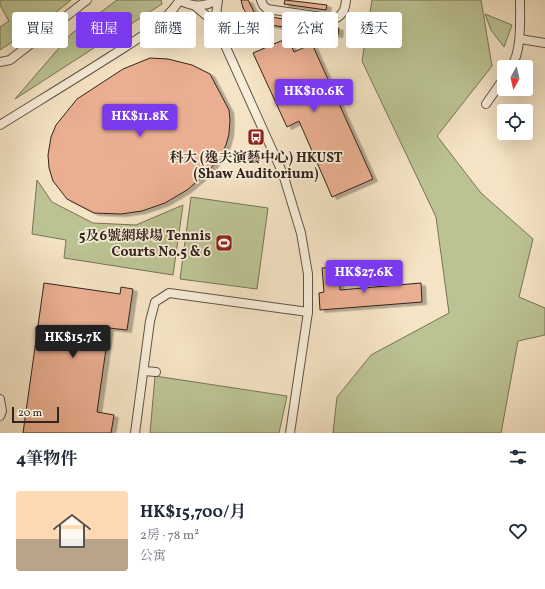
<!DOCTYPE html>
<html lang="zh-TW">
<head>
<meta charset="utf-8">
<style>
  body { margin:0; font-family:Vollkorn,"Noto Serif TC",serif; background:#f2f2f3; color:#1f2937; height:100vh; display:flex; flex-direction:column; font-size:15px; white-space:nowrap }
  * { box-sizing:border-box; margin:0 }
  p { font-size:13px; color:#747a83 }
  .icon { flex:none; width:22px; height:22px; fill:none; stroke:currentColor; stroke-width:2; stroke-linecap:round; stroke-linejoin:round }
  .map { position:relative; height:433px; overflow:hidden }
  .panel { display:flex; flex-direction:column; background:#fff; flex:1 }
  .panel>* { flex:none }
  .hud { position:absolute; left:12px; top:12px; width:521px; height:36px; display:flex; gap:8px }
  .needle { width:26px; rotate:188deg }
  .fabs { position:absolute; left:497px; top:60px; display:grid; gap:8px }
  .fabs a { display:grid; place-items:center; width:36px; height:36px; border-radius:4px; background:#fff; box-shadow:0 4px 16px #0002; font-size:20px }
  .scale { position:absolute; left:12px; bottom:10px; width:47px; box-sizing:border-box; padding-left:4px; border:2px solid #32241d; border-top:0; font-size:11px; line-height:14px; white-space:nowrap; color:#32241d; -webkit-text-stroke:3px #f8edd9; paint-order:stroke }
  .price { position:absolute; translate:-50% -34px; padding:0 9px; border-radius:4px; background:#7c3aed; color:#fff; font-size:13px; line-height:26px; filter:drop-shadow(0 1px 2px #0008) }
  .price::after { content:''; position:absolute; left:50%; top:24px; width:12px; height:9px; margin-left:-6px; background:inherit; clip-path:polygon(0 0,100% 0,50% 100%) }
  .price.on { background:#222; color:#fff }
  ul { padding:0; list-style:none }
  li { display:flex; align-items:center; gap:12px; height:100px; padding:0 16px }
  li+li { border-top:1px solid #e0e1e3 }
  li span { display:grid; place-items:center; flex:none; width:112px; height:80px; border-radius:4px; color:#555 }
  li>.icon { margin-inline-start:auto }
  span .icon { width:48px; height:48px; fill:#fffc; stroke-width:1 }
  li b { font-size:17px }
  h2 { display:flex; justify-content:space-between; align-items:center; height:48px; padding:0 16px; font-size:17px }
  .chip { padding:0 14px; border-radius:4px; background:#fff; box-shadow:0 4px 16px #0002; font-size:14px; line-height:36px }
  .chip.on { background:#7c3aed; color:#fff }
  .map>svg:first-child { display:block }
  .green { fill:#bcc393; stroke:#777458 }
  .building { fill:#eaaf91; stroke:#32241d; filter:url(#shadow) }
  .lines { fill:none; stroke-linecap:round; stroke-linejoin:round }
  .service-casing { stroke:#625447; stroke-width:10 }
  .service { stroke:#f8edd9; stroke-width:8 }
  .labels { text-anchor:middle; stroke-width:3.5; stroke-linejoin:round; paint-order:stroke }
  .poi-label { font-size:14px; font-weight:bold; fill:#32241d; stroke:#f8edd9 }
</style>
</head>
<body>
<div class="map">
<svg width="545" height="433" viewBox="0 0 545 433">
  <defs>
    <filter id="shadow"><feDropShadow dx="4.5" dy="2.5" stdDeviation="0" flood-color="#0004"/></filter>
  </defs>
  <rect width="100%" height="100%" fill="#f4e3c4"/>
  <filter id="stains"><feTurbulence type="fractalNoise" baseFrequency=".005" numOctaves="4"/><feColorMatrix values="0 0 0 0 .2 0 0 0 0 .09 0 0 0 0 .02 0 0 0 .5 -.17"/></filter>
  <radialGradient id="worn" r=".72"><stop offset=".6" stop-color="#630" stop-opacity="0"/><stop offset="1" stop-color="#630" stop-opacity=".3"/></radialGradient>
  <g class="green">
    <path d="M0 0H71L50 17 0 50V27L9 21 0 5Z"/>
    <path d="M117 0H161L162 4 15 99 71 34Z"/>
    <path d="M372 0H481L492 66 437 136 481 193 533 239 519 297 545 308V335L518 341 501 433H333L337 397 371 355 449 313 436 217 362 61Z"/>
    <path d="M485 14 512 25 504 47 491 30Z"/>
    <path d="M37 180 52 202 93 223 136 225 183 205 173 275 64 258 66 240 32 234Z"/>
    <path d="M191 197 268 208 257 289 180 279Z"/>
    <path d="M155 376 287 396 279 433H150Z"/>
  </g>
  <g class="building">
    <path d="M241 0H248L254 12 259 15 339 28 338 35 270 25 255 21 249 17 243 8Z"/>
    <path d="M285 0 327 5 326 10 284 4Z"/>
    <path d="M288 38 294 52 312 44 373 179 332 197 299 121 287 127 253 53Z"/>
    <path d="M150 58 168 59 192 65 210 74 229 110 230 120 229 134 226 145 219 158 207 173 187 190 165 203 142 211 121 214 94 213 67 199 53 181 49 168 48 155 51 137 56 125 77 99 123 69Z"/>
    <path d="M338 267 340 290 421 283 422 302 320 310 319 293 324 292 322 268Z"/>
    <path d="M44 283 120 294 121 287 133 289 127 330 109 328 97 412 114 415 111 433H23Z"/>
  </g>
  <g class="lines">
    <g class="service-casing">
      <g id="service">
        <path d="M179 0C192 7 204 8 216 0"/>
        <path d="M261 0 263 5 267 9 335 19C344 14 345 9 346 0"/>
        <path d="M195 6 215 23 283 174 301 233 308 274V312L290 433"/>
        <path d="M215 23 218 0"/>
        <path d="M520 39 545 43"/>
        <path d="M0 62 10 60 87 0"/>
        <path d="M511 67C522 52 520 19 520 0"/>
        <path d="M486 104 504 78"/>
        <path d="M0 125C37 102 75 79 111 56 136 40 163 25 180 0"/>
        <path d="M144 371 156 372"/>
        <path d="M0 399 2 411 0 416"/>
        <path d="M135 433 150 321 155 302 169 293 308 312"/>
      </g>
    </g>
    <use href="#service" class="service"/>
  </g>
  <defs>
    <g id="bus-square" transform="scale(0.9)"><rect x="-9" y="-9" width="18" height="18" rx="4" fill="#8f2418" stroke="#f8edd9"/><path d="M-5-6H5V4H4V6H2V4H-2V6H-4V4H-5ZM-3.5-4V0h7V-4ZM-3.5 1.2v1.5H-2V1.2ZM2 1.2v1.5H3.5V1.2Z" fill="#fff"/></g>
    <g id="stadium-square" transform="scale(0.9)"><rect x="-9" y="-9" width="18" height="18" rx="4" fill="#8f2418" stroke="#f8edd9"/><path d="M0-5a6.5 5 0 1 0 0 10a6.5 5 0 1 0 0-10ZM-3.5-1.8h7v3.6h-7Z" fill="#fff"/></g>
  </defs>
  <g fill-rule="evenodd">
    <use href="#bus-square" x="256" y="137"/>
    <use href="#stadium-square" x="224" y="243"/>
  </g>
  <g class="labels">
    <g class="poi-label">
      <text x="256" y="162">科大 (逸夫演藝中心) HKUST<tspan x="256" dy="16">(Shaw Auditorium)</tspan></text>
      <text x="211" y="240" text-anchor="end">5及6號網球場 Tennis<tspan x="211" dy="16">Courts No.5 &amp; 6</tspan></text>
    </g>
  </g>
  <rect width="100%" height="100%" filter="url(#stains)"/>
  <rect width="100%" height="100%" fill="url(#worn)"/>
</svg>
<div class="fabs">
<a><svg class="needle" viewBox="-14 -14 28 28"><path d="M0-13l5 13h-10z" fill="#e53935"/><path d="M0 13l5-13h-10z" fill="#747a83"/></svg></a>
<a><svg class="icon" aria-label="locate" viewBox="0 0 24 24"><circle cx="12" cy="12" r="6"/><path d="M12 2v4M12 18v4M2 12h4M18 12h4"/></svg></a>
</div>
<div class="scale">20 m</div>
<b class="price" style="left:314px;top:113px">HK$10.6K</b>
<b class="price" style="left:140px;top:138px">HK$11.8K</b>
<b class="price" style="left:364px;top:294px">HK$27.6K</b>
<b class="price on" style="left:73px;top:359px">HK$15.7K</b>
<div class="hud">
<a class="chip">買屋</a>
<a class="chip on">租屋</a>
<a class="chip">篩選</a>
<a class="chip">新上架</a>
<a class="chip">公寓</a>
<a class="chip">透天</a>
</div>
</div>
<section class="panel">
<h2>4筆物件<svg class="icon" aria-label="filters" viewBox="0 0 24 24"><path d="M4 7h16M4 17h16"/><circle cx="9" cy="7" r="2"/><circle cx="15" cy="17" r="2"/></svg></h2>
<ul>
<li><span style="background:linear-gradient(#ffd9b3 60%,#b9a48a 0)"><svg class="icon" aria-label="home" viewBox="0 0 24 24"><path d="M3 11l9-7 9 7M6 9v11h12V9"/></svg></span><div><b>HK$15,700/月</b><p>2房 · 78 m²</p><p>公寓</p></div><svg class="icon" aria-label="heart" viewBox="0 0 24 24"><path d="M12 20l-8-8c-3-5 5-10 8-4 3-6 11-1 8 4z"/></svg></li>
</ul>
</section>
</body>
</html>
